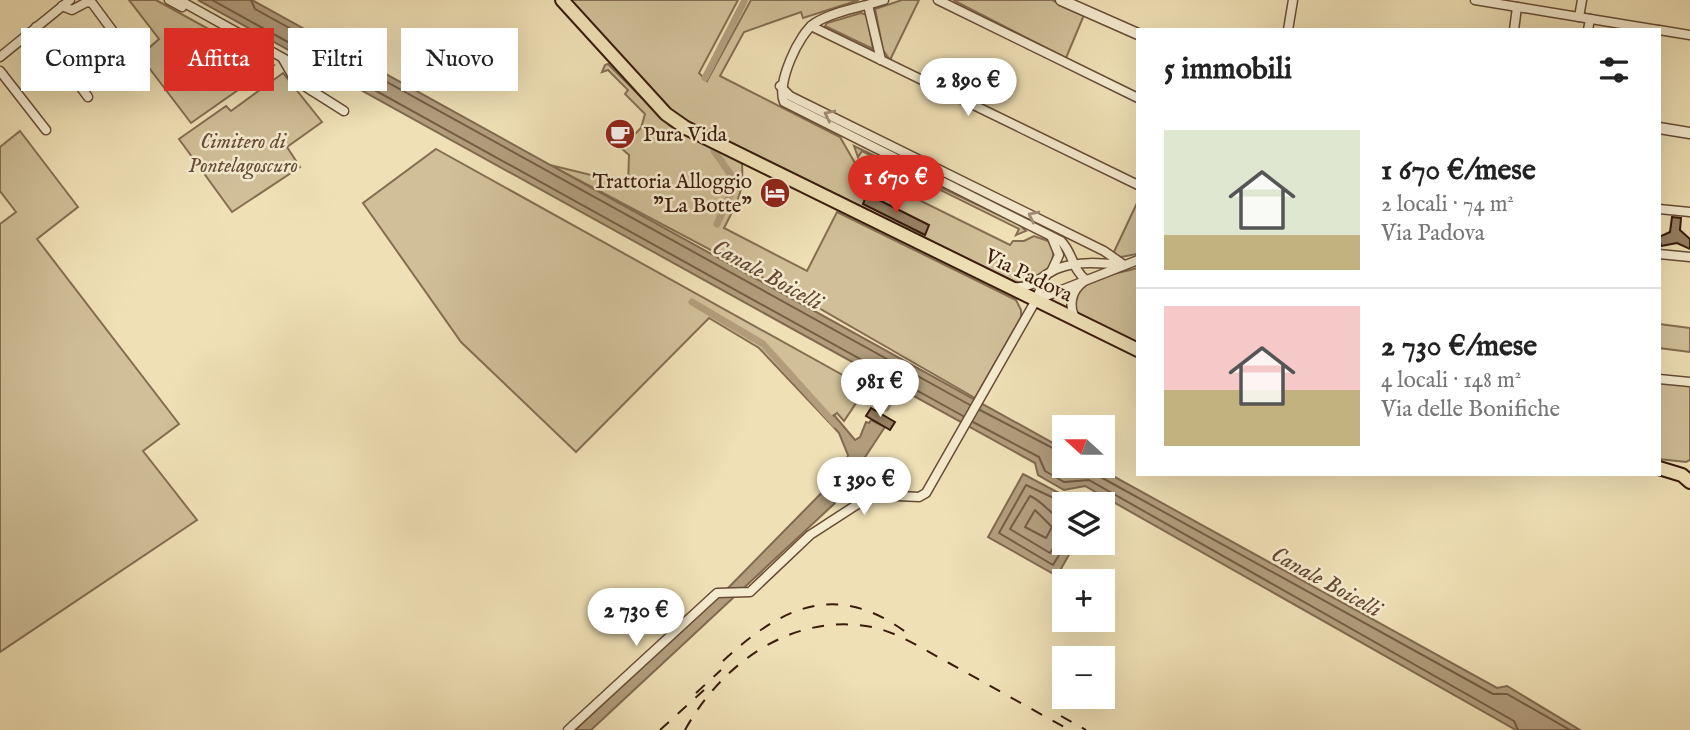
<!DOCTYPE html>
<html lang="it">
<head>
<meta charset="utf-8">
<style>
  body { margin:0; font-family:"IM FELL English",serif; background:#f2f2f2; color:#222; height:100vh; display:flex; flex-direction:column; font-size:26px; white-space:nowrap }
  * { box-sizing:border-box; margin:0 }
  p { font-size:23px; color:#767676 }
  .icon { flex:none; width:38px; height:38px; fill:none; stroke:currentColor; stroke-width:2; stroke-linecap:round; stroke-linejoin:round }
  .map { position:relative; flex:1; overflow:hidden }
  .panel { position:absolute; left:1136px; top:28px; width:525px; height:448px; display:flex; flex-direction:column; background:#fff; border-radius:0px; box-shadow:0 7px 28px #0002 }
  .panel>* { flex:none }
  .top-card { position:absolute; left:21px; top:28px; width:665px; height:63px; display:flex; gap:14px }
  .needle { width:46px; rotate:291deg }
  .buttons { position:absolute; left:1052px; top:415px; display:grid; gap:14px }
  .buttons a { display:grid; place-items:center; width:63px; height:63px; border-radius:0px; background:#fff; box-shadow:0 7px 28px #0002; font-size:35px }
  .price { position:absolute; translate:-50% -60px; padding:0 16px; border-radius:24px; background:#fff; color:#222; font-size:23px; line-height:46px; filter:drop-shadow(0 2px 4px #0008) }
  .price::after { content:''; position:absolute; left:50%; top:42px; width:21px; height:16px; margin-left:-10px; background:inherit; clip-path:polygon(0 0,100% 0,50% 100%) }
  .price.active { background:#d93025; color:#fff }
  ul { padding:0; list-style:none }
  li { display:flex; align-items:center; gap:21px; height:175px; padding:0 28px }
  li+li { border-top:2px solid #e0e0e0 }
  li span { display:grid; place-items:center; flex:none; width:196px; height:140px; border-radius:0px; color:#555 }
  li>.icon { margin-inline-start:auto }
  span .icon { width:84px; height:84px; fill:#fffc; stroke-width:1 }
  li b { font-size:30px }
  h2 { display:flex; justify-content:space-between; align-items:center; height:84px; padding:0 28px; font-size:30px }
  .chip { padding:0 24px; border-radius:0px; background:#fff; box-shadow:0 7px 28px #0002; font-size:24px; line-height:63px }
  .chip.active { background:#d93025; color:#fff }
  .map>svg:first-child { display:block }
  .green { fill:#d0bf98; stroke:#856d52; stroke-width:2 }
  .water { fill:#b19d7c; stroke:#81694f; stroke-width:2 }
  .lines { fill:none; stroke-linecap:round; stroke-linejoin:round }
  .shore { stroke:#765c44; stroke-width:2 }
  .canal { stroke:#b19d7c; stroke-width:7 }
  .building { fill:#988164; stroke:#3a1b0c; stroke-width:2 }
  .minor-casing { stroke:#674c36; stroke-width:11 }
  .tertiary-casing { stroke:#674c36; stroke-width:13 }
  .primary-casing { stroke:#3a1b0c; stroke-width:16 }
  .minor { stroke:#f5ebcf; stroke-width:8 }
  .tertiary { stroke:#f5ebcf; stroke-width:10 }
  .primary { stroke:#efe0b5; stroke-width:12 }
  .rail { stroke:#3a1b0c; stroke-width:2; stroke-dasharray:12 12; stroke-linecap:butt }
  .oneway { stroke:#a18d77 }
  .labels { text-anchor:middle; stroke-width:5; stroke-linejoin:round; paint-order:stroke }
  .poi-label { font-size:21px; fill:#3a1b0c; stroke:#f5ebcf; text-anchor:start }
  .park-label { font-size:21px; font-style:italic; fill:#674c36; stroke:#f5ebcf }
  .street-label { font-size:21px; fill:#3a1b0c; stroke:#f5ebcf }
  .water-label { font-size:23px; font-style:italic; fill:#644833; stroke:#f5ebcf }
</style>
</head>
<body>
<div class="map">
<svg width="1690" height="730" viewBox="0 0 1690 730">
  <rect width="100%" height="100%" fill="#efe0b5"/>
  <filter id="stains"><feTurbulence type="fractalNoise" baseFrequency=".00286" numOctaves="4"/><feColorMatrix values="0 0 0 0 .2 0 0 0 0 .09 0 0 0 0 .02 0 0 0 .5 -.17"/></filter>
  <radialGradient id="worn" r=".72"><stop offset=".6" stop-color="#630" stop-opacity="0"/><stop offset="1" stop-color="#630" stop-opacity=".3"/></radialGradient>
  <g class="green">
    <path d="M129 0H156L274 65 191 123 140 56 159 39Z"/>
    <path d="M568 0H738L699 73 707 81 751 0H859L803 18 801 12 744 32 720 76 840 137 855 163 854 168 1010 245 1013 241H1024L1034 236 1051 242C1060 265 1038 285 1015 282L667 111Z"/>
    <path d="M902 0H919L890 60 883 50 875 9Z"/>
    <path d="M953 0H1052L1084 15 1066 58Z"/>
    <path d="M861 13 867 15 873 49 825 26 827 23Z"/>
    <path d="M608 64 670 126 742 163C744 194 737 202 724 228L807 271 837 212 1016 300 1021 310V317L975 398 796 295 550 165 628 184 629 155 621 148 641 128 645 114 625 94 628 90 608 70 602 72 605 65Z"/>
    <path d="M283 73 322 122 287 147 300 167 232 212 179 139 226 106 231 111Z"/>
    <path d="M20 131 78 207 37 239 179 424 143 451 197 520 0 652V224L16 212 0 191V147Z"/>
    <path d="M854 146 1020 225 1026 231 1016 235 1019 229 862 151 858 157Z"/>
    <path d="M436 149 866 388 844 421 837 413 828 421 759 348 709 318 576 452 461 342 363 203Z"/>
    <path d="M1137 203V254L1121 257 1113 254Z"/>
    <path d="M1137 268V343L1075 312C1067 279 1114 275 1137 268Z"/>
    <path d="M1659 324 1690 328V352L1659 348Z"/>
    <path d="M1659 381 1690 385V460L1686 462 1659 459Z"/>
  </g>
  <g class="water">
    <path d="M198 0H252L1064 449V466H1095L1497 688 1507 686 1580 730H1516L1085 486 1064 490 1038 475 1035 463Z"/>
    <path d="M834 415 855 440 860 437 866 422 869 423 871 420 885 427 834 504 591 730H575L730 586 843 471 848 455 839 433 828 421Z"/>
    <path d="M1023 474 1063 495 1064 542 1073 543 1074 546 1057 576 988 537Z"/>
  </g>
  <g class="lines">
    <g class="shore">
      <path d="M212 0 963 416"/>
      <path d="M251 0 255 9 970 405"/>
      <path d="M980 410 1064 454"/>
      <path d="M973 422 1039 457 1045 471 1064 482 1089 480 1514 721 1518 730"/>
      <path d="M1093 466 1097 475 1493 694H1507L1570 730"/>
      <path d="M1035 510 1052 527 1046 538 1025 527Z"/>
      <path d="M1064 511 1056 499 1026 485 999 533 1053 565 1067 542"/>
      <path d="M1064 520C1050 515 1044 502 1030 496L1010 529 1050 553 1064 531"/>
    </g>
    <g class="canal">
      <path d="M705 78 745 0"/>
      <path d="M714 151 736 182 717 224"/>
      <path d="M692 302 763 344 835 424"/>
      <path d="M886 408 901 381"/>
    </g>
  </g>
  <g class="building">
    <path d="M867 194 929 225 925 235 863 204Z"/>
    <path d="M1672 217 1681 218 1680 230 1690 239V249L1677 243 1661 246 1659 237 1670 232Z"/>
    <path d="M871 408 895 422 890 430 866 416Z"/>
  </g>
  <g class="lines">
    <g class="minor-casing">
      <g id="minor">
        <path d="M169 0 182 7"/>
        <path d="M179 0 319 78 312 91"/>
        <path d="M884 0C863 7 834 11 815 23 799 33 776 84 784 102L1061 241C1073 253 1072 269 1086 280"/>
        <path d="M938 0 1138 98"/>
        <path d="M1475 0 1658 30"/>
        <path d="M868 5 881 60"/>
        <path d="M62 6 72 10 87 2 92 3 132 57"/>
        <path d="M1579 17 1582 0"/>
        <path d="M811 26 1138 185"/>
        <path d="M36 27 88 97"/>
        <path d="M1288 30 1293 0"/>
        <path d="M1514 30 1517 7"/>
        <path d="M1588 30 1590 19"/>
        <path d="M1659 30 1690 35"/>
        <path d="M0 57 70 0"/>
        <path d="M283 59 295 80 344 111"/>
        <path d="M0 71 46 130"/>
        <path d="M780 86 790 96 1104 251 1124 265"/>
        <path d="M1659 209 1690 212"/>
        <path d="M1052 238 1059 255 1052 270"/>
        <path d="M1659 254 1690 257"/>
        <path d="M1014 287C1034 289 1042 274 1059 268 1078 261 1101 263 1121 265"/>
        <path d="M1036 300 1138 260"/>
        <path d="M1076 319C1068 307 1071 291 1083 282"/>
        <path d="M1659 379 1690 382"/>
        <path d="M568 730 717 593 750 592 810 535 864 500 878 495 919 497 926 493 1036 300 1046 275"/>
      </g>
    </g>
    <g class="tertiary-casing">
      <g id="tertiary">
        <path d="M1061 0 1138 34"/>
        <path d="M1659 128 1690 133"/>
      </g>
    </g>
    <g class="primary-casing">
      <g id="primary">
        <path d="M562 0 666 114 686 128 1138 350"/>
        <path d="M1659 468 1682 475 1690 482"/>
      </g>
    </g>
    <use href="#minor" class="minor"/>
    <use href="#tertiary" class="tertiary"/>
    <use href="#primary" class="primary"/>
    <g class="rail">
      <path d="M723 661C781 607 836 580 907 633"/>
      <path d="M696 693 721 670"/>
      <path d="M1061 716 1086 730"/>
      <path d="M660 730 704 690"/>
      <path d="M685 730C722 663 793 612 872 627 900 633 924 650 949 663 989 685 1029 708 1070 730"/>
    </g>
  </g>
  <defs><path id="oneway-chevron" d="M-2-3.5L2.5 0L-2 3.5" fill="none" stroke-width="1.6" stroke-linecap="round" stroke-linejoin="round" transform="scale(1.75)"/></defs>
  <g class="oneway">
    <use href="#oneway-chevron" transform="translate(829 115) rotate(-154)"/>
    <use href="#oneway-chevron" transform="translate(1033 216) rotate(-154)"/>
  </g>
  <defs>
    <g id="cafe-disc" transform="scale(1.575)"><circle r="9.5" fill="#8f2418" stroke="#f5ebcf"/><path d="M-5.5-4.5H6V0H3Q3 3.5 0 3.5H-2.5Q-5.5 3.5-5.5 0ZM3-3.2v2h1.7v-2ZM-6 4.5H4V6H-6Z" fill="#fff"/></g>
    <g id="hotel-disc" transform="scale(1.575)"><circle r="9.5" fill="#8f2418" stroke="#f5ebcf"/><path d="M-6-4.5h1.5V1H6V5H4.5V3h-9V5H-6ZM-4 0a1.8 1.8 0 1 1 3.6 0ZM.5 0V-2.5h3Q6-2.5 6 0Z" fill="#fff"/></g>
  </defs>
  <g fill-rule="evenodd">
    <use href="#cafe-disc" x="620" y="134"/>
    <use href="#hotel-disc" x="775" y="193"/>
  </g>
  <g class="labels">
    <g class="poi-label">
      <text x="643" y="141">Pura Vida</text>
      <text x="752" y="188" text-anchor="end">Trattoria Alloggio<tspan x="752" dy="24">"La Botte"</tspan></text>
    </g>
    <g class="park-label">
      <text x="243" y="148">Cimitero di<tspan x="243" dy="24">Pontelagoscuro</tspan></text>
    </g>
    <g class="street-label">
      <text transform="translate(1029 275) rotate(26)" y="7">Via Padova</text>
    </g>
    <g class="water-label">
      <text transform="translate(768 274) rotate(29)" y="8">Canale Boicelli</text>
      <text transform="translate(1327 581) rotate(29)" y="8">Canale Boicelli</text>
    </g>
  </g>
  <rect width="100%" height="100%" filter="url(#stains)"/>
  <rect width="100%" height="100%" fill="url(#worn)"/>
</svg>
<div class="buttons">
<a><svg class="needle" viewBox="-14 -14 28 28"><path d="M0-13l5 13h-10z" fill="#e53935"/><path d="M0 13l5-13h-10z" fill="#767676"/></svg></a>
<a><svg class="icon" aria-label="layers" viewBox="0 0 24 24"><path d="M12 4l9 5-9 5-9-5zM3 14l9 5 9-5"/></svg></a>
<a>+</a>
<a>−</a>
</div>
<b class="price" style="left:968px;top:118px">2 890 €</b>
<b class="price active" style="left:896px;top:215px">1 670 €</b>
<b class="price" style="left:880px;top:419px">981 €</b>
<b class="price" style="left:864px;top:517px">1 390 €</b>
<b class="price" style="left:636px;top:648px">2 730 €</b>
<div class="top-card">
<a class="chip">Compra</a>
<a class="chip active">Affitta</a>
<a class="chip">Filtri</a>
<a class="chip">Nuovo</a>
</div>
<section class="panel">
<h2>5 immobili<svg class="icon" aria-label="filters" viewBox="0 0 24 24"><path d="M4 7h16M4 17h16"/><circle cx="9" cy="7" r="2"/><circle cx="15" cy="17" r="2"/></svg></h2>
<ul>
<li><span style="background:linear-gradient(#dfe7d0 75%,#c2b280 0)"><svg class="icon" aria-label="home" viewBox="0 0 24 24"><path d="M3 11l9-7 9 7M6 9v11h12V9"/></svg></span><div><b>1 670 €/mese</b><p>2 locali · 74 m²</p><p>Via Padova</p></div></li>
<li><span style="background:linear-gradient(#f6c9c9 60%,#c2b280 0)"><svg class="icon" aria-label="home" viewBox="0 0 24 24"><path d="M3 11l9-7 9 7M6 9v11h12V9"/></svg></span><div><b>2 730 €/mese</b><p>4 locali · 148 m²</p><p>Via delle Bonifiche</p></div></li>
</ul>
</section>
</div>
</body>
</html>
